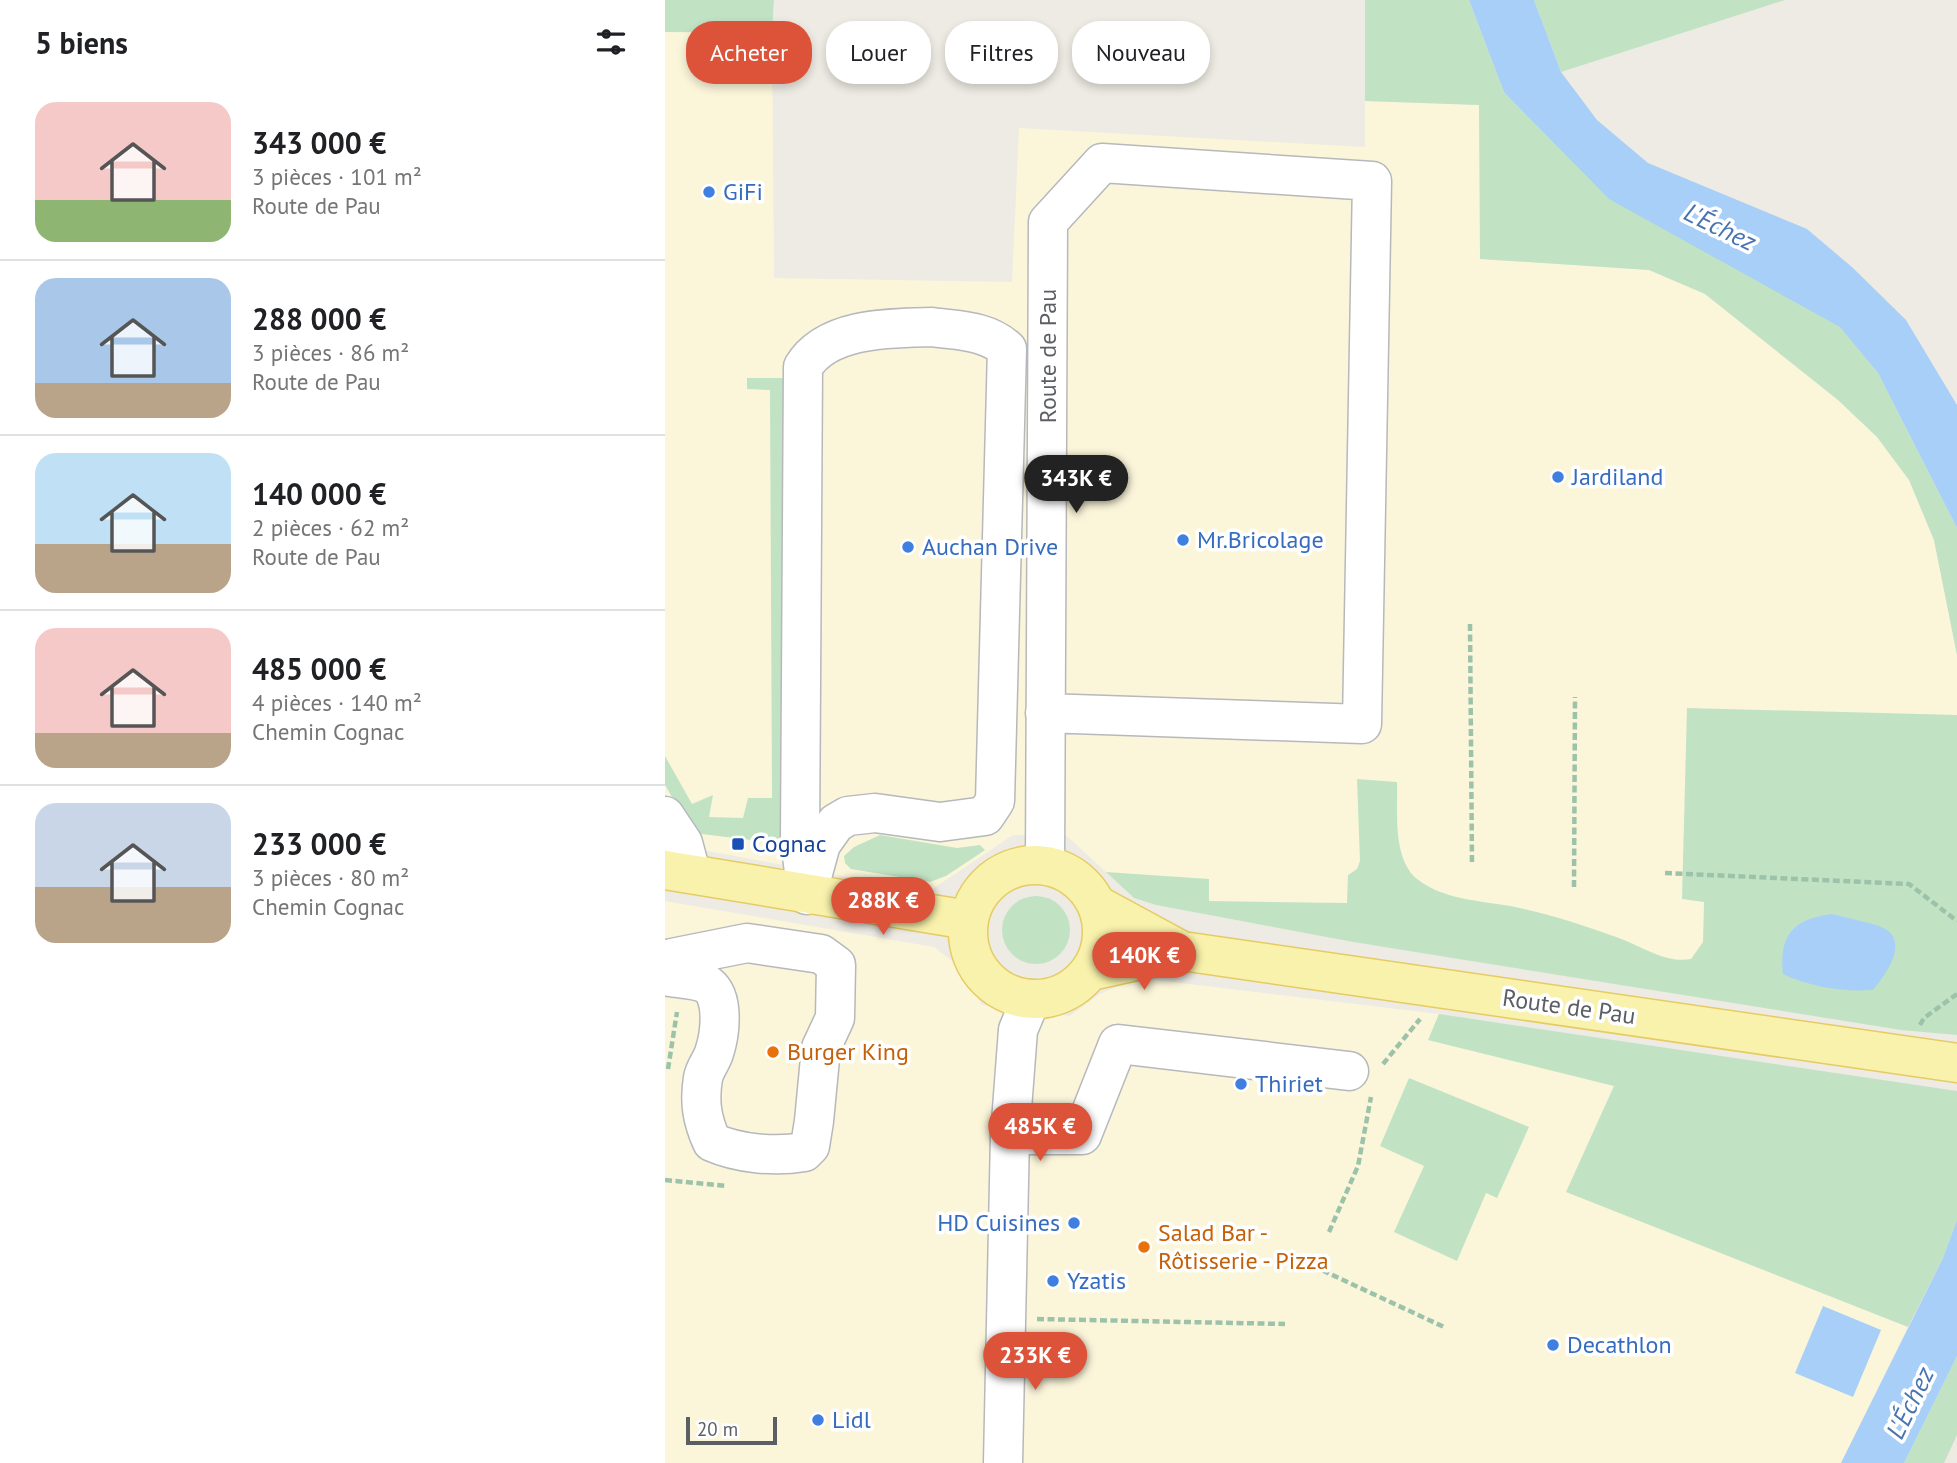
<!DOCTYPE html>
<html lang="fr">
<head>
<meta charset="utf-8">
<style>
  body { margin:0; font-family:"PT Sans",sans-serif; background:#f6f6f6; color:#202124; height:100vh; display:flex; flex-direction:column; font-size:26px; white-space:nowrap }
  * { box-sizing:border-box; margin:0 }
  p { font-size:23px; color:#757577 }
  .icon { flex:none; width:38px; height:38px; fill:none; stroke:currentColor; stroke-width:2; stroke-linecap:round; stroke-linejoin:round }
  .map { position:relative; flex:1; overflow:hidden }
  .details { display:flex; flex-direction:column; background:#fff; width:665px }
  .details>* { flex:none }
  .top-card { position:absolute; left:21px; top:21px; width:665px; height:63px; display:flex; gap:14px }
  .scale { position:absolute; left:21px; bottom:18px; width:91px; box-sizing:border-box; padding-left:7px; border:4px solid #5b5e63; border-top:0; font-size:19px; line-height:24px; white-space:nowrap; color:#5b5e63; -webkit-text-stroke:5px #fff; paint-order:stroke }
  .price { position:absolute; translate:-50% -60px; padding:0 16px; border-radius:24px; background:#dc533a; color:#fff; font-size:23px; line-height:46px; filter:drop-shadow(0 2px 4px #0008) }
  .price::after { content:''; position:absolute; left:50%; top:42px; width:21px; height:16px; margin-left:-10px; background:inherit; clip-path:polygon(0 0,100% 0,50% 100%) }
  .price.selected { background:#222; color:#fff }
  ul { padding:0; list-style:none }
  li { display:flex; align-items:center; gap:21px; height:175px; padding:0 35px }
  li+li { border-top:2px solid #e0e0e0 }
  li span { display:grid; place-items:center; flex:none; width:196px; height:140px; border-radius:21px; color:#555 }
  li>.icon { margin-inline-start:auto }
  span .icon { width:84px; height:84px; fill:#fffc; stroke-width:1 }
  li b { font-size:30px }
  h2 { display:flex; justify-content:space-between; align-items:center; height:84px; padding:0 35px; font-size:30px }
  .tag { padding:0 24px; border-radius:28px; background:#fff; box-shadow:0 4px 10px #0003; font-size:24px; line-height:63px }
  .tag.selected { background:#dc533a; color:#fff }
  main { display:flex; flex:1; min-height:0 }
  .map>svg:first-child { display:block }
  .commercial { fill:#fbf6da }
  .green { fill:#c1e3c4 }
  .water { fill:#a8cff8 }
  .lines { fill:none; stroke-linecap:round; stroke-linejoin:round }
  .minor-casing { stroke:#b6b8bc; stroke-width:41 }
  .major-casing { stroke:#e6cb63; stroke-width:41 }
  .path { stroke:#9cc3aa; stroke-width:4.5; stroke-dasharray:7 3.5; stroke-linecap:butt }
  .minor { stroke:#fff; stroke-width:38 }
  .major { stroke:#f9f2ac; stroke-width:38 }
  .shop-dot { fill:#3f7fe0; stroke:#fff; stroke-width:2.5 }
  .transit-dot { fill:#1a4fb4; stroke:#fff; stroke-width:2.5 }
  .food-dot { fill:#e8710a; stroke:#fff; stroke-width:2.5 }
  .labels { text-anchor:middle; stroke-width:7; stroke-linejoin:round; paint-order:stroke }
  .shop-label { font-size:24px; fill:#366cbe; stroke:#fff; text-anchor:start }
  .street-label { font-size:24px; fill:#5b5e63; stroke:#fff }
  .transit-label { font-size:24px; fill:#164399; stroke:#fff; text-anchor:start }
  .food-label { font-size:24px; fill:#c56008; stroke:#fff; text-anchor:start }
  .water-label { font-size:26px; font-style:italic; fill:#4974b2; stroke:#fff }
</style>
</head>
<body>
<main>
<section class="details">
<h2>5 biens<svg class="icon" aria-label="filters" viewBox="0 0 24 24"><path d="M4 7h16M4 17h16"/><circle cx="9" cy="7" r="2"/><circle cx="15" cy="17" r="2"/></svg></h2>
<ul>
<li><span style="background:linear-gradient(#f6c9c9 70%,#8fb573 0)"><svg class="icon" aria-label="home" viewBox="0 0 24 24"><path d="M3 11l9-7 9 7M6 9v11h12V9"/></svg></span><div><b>343 000 €</b><p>3 pièces · 101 m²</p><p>Route de Pau</p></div></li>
<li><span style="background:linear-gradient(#a9c7e8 75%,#b9a48a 0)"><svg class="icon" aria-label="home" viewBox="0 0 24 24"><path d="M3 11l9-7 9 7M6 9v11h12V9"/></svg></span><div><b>288 000 €</b><p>3 pièces · 86 m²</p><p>Route de Pau</p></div></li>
<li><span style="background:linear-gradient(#bfe0f5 65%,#b9a48a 0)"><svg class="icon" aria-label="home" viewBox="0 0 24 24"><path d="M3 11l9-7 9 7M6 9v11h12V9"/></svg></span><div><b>140 000 €</b><p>2 pièces · 62 m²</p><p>Route de Pau</p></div></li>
<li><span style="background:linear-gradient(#f6c9c9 75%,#b9a48a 0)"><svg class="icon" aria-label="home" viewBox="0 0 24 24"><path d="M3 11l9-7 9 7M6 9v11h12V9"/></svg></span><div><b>485 000 €</b><p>4 pièces · 140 m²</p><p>Chemin Cognac</p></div></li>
<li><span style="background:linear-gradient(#c9d6e8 60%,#b9a48a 0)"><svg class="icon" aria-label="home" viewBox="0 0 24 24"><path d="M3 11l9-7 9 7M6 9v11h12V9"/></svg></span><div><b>233 000 €</b><p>3 pièces · 80 m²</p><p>Chemin Cognac</p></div></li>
</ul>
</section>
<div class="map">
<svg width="1292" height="1463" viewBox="0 0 1292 1463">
  <rect width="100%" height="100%" fill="#edebe3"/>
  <g class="commercial">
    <path d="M0 0H109L107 33 109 278 347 282 354 128 700 147V101L814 105 816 259 984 270 1040 294 1173 400 1212 437 1244 480 1269 540 1292 655V1035L688 942 491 905 469 898 402 836 348 835 263 892 0 843Z"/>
    <path d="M0 901 269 947 290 963 317 1005 405 1016 433 995 458 984 483 979 774 1014 764 1040 949 1086 902 1192 1243 1327 1176 1463H0Z"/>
  </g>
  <g class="green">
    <path d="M0 0H109L107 33 0 32Z"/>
    <path d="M700 0H804L839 92 1126 298 1175 326 1213 373 1292 528V655L1269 540 1244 480 1212 437 1173 400 1040 294 984 270 815 259 814 105 700 101Z"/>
    <path d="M869 0H1120L896 72Z"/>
    <path d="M82 378H119L120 844 28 833 0 785V756L27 804 48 795 44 817 78 818 83 798H107L105 390 82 389Z"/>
    <path d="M1022 708 1292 715V1035L1236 1030 688 942 491 905 469 898 441 872 544 879V901L682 903 683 875 692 869 695 861 692 779 732 782C733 811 727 858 752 879 783 903 824 900 859 909 890 916 921 926 951 937 975 945 1000 964 1026 959L1038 942 1039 902 1017 899Z"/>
    <path d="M215 835 292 848 315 845 320 850 281 876 265 882 186 869 180 863 179 856 189 847Z"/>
    <circle cx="371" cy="930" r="34"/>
    <path d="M774 1014 1292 1091V1220L1278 1258 1243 1327 901 1192 949 1086 763 1040Z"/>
    <path d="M744 1078 864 1127 832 1198 821 1193 792 1261 729 1232 759 1166 715 1146Z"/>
    <path d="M1292 1356V1435L1279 1463H1239Z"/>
  </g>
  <g class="water">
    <path d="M804 0H869L896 72 932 120 983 163 1142 229 1188 268 1241 320 1292 405V528L1213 373 1175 327 944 199 839 92Z"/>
    <path d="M1167 914C1180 918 1212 923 1222 930 1243 945 1219 977 1208 990 1179 992 1145 987 1118 974 1114 935 1128 919 1167 914Z"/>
    <path d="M1292 1220V1356L1239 1463H1176L1278 1258Z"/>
    <path d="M1158 1306 1216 1330 1188 1397 1130 1373Z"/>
  </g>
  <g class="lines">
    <g class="minor-casing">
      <g id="minor">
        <path d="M267 327C294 331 321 330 342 349L330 801 320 816 275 822 210 813 183 816 171 823 156 844 142 895 135 840 138 367C162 327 226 328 267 327Z"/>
        <path d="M0 816 18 843 26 873"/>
        <path d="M380 864 383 222 437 163 707 181 697 724 380 713"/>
        <path d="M5 977C17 979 33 979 43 985 60 998 55 1035 49 1053 46 1062 40 1068 38 1078 34 1102 37 1120 47 1142 74 1154 110 1157 139 1152L145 1146 149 1121 156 1048 170 1018 171 965 156 954 82 943 7 958"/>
        <path d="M345 1135H417L453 1044 684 1071"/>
        <path d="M338 1463 345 1135 353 1030 366 999"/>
      </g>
    </g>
    <g class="major-casing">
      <g id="major">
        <circle cx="370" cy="932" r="67"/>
        <path d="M0 870 303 920"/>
        <path d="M434 906 517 951 1292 1063"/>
        <path d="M426 971 517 951"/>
      </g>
    </g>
    <g class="path">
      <path d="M805 624 807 863"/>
      <path d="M1000 873 1244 884 1292 921"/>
      <path d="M909 887 910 697"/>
      <path d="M1255 1025 1259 1018 1292 994"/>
      <path d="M718 1064 755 1019"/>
      <path d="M3 1069 12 1012"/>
      <path d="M0 1180 62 1186"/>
      <path d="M664 1232 693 1166 706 1097"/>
      <path d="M648 1266 779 1327"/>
      <path d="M372 1319 620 1324"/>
    </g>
    <use href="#minor" class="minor"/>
    <use href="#major" class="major"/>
  </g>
  <g class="shop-dot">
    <circle cx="44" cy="192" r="7"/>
    <circle cx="893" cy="477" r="7"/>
    <circle cx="518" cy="540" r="7"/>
    <circle cx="243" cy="547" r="7"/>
    <circle cx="576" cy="1084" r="7"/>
    <circle cx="409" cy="1223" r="7"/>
    <circle cx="388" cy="1281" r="7"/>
    <circle cx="888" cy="1345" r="7"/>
    <circle cx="153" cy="1420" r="7"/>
  </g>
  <rect class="transit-dot" x="66" y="837" width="14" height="14" rx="3.5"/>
  <g class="food-dot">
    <circle cx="108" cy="1052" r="7"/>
    <circle cx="479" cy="1247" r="7"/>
  </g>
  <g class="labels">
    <g class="shop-label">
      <text x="58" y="200">GiFi</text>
      <text x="907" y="485">Jardiland</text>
      <text x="532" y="548">Mr.Bricolage</text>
      <text x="257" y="555">Auchan Drive</text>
      <text x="590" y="1092">Thiriet</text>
      <text x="395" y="1231" text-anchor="end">HD Cuisines</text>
      <text x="402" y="1289">Yzatis</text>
      <text x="902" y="1353">Decathlon</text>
      <text x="167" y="1428">Lidl</text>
    </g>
    <g class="street-label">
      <text transform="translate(383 356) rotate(-90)" y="8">Route de Pau</text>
      <text transform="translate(904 1007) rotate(8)" y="8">Route de Pau</text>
    </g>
    <g class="transit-label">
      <text x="87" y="852">Cognac</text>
    </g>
    <g class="food-label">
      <text x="122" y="1060">Burger King</text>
      <text x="493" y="1241">Salad Bar -<tspan x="493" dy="28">Rôtisserie - Pizza</tspan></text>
    </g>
    <g class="water-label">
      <text transform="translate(1055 227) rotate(26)" y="9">L'Échez</text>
      <text transform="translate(1245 1403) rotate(-64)" y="9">L'Échez</text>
    </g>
  </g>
</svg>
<div class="scale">20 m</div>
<b class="price selected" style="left:411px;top:515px">343K €</b>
<b class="price" style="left:218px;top:937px">288K €</b>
<b class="price" style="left:479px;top:992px">140K €</b>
<b class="price" style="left:375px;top:1163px">485K €</b>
<b class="price" style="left:370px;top:1392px">233K €</b>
<div class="top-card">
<a class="tag selected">Acheter</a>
<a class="tag">Louer</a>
<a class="tag">Filtres</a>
<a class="tag">Nouveau</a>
</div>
</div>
</main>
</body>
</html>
